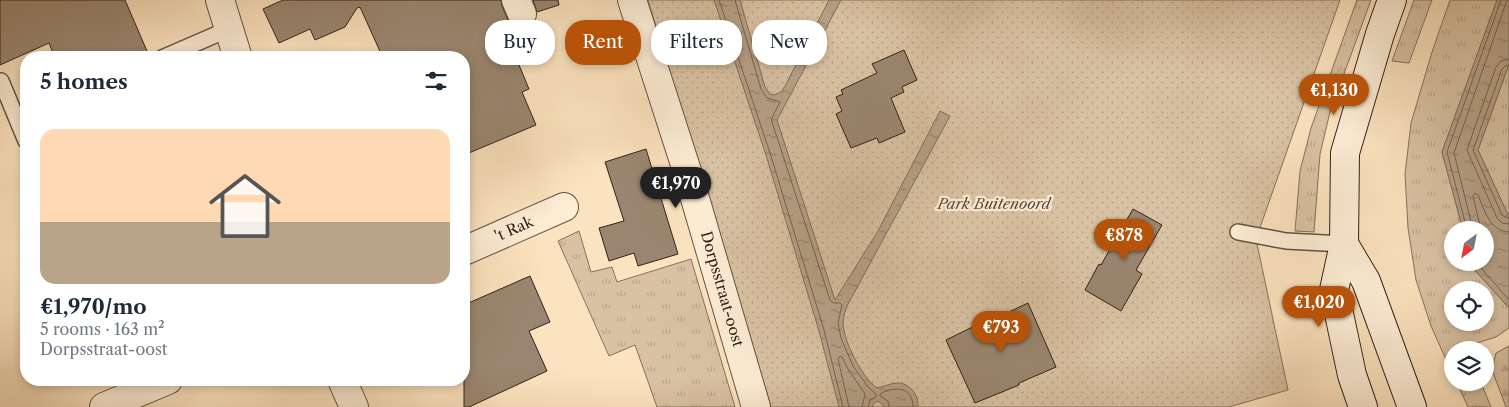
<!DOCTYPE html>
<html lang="en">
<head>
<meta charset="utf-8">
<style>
  body { margin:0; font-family:"Libre Caslon Text",serif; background:#f2f2f3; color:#1f2937; height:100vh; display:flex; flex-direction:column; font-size:19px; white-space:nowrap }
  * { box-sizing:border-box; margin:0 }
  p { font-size:16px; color:#747a83 }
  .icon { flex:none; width:28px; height:28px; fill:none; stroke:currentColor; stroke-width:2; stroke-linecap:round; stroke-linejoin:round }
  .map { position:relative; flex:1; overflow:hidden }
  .details { position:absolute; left:20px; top:51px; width:450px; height:335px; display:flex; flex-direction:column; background:#fff; border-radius:20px; box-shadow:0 2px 8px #0003 }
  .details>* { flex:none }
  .hud { position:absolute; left:485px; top:20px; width:475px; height:45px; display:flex; gap:10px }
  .needle { width:32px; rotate:212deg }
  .buttons { position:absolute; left:1444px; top:221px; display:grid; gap:10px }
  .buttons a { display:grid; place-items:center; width:50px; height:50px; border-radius:50%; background:#fff; box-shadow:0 2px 8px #0003; font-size:25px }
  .price { position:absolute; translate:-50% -42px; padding:0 11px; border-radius:18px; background:#b45309; color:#fff; font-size:16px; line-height:32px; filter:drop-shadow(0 1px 2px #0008) }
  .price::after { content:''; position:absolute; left:50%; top:30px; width:15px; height:11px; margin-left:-8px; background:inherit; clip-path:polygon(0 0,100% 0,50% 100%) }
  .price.on { background:#222; color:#fff }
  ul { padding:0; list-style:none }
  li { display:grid; align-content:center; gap:10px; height:265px; padding:0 20px }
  li span { display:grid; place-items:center; height:155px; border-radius:15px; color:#555 }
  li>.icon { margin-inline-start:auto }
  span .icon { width:90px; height:90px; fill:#fffc; stroke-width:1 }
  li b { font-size:21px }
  h2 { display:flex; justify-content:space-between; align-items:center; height:60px; padding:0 20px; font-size:21px }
  .tag { padding:0 18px; border-radius:20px; background:#fff; box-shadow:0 2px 8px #0003; font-size:18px; line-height:45px }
  .tag.on { background:#b45309; color:#fff }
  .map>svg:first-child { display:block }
  .grass { fill:url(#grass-tufts); stroke:#84725e; fill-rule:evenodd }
  .forest { fill:url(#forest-firs); stroke:#84725e }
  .park { fill:url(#park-dots); stroke:#84725e }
  .water { fill:url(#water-ripples); stroke:#816e5b }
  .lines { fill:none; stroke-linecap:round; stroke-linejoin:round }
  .shore { stroke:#746250; stroke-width:1 }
  .building { fill:#9a8670; stroke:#30221a }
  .lane-casing { stroke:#635243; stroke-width:18 }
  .street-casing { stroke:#635243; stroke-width:30 }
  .secondary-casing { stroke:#30221a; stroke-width:30 }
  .lane { stroke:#fdedd5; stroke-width:15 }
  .street { stroke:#fdedd5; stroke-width:28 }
  .secondary { stroke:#fdedd5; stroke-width:28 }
  .labels { text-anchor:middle; stroke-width:4.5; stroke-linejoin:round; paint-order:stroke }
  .park-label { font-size:15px; font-style:italic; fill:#5a4a3c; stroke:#fdedd5 }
  .street-label { font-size:15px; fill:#30221a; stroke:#fdedd5 }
</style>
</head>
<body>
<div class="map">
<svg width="1509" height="407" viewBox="0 0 1509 407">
  <defs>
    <pattern id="grass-tufts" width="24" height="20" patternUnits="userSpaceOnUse" patternTransform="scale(1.25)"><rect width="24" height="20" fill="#d9c2a3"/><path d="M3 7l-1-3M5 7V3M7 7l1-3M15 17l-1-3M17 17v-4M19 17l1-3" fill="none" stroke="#bba68c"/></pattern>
    <pattern id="forest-firs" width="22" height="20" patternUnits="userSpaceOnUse" patternTransform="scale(1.25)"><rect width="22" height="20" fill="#d9c2a3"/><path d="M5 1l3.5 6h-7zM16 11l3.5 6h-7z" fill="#bba68c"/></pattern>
    <pattern id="park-dots" width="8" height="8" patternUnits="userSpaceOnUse" patternTransform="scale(1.25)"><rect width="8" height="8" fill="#d9c2a3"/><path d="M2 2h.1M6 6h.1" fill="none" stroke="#bba68c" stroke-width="1.8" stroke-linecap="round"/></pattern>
    <pattern id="water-ripples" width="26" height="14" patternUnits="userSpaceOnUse" patternTransform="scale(1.25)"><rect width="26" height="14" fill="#b7a187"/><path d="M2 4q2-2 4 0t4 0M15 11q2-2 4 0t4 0" fill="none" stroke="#95836e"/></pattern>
  </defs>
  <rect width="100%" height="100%" fill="#fce3bf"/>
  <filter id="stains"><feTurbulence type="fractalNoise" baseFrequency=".004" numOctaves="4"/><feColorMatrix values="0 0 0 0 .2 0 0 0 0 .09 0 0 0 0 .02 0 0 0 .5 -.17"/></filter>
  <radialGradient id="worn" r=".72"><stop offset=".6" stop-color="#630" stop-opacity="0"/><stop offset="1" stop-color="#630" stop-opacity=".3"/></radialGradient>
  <g class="grass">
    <path d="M1357 0H1371L1330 112 1320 154 1314 232 1295 231 1300 171 1311 128Z"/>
    <path d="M1414 0H1432L1409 63 1392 61Z"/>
    <path d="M1450 0H1497L1442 152 1463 230H1452V262L1471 263 1472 267 1509 308V328L1496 337 1467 346 1469 350H1452V373L1431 326 1416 280 1408 228 1405 174 1411 123 1432 52ZM1452 290H1485V322H1452Z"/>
    <path d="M1509 64V217L1478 150Z"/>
    <path d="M579 231 591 272 612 267 617 282 691 259 735 407H657L635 345 609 356 558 241Z"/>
    <path d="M1457 383H1481L1491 407H1468Z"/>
  </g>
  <path class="forest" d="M1509 346V407H1506L1492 370 1496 353Z"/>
  <path class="park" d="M648 0H1340L1256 239 1288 390 1229 407H771Z"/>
  <g class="water">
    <path d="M714 0H740L765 87 770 94 774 95 781 92 785 86 829 0H841L777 120 835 300 878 231 940 111 950 116 847 306C844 314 842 322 844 330 846 345 864 380 877 388 883 387 891 383 897 383 910 383 919 395 918 407H885L878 401 874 403 872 407H839L819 331 766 155Z"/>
    <path d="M1497 0H1509V64L1478 150 1509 217V308L1472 267 1471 263 1485 262V230H1463L1442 152Z"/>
  </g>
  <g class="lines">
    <g class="shore">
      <path d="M719 0 770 153 824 330 843 407"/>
      <path d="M735 0 761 89 767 98 780 102 772 118V122L830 300 833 303H840L842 305 838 323 841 338 853 366 868 387 876 394V397L870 400 868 407"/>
      <path d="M1509 59 1501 61 1496 67 1467 150 1497 218 1502 223 1509 224"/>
      <path d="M1509 65 1505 66 1502 69 1473 150 1502 215 1505 217 1509 218"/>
      <path d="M1467 230 1447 152 1501 0"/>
      <path d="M1473 230 1454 153 1507 0"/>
      <path d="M1481 230 1473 196 1475 193 1478 195C1485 210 1489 231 1509 232"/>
      <path d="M1476 262 1509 300"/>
      <path d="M849 407 838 359 840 356 842 357 848 369 865 394 862 407"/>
      <path d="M889 407 888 401 880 396V394C894 386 913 386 913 407"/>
    </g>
  </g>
  <g class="building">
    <path d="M0 0H125L150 58H55L49 43 0 65Z"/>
    <path d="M283 0H501L502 6 509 22 502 24 529 89 522 92 536 125 464 155V58H383L360 7 357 8 345 27 315 40 310 29 279 43 263 9Z"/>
    <path d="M533 0H558L559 5 537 12Z"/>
    <path d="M904 50 917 80 902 87 904 92 891 98 905 132 879 143 877 138 851 148 836 114 842 111 836 97 843 94 841 90 877 73 872 64Z"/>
    <path d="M646 149 678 254 638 266 634 253 609 261 599 228 624 221 605 162Z"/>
    <path d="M1133 209 1162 225 1136 270 1142 274 1121 311 1085 290 1099 264 1101 265Z"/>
    <path d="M530 276 550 322 529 331 547 371 469 407H464V305Z"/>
    <path d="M1028 303 1056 367 1019 383V385L975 403 946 340 991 318 992 320Z"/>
  </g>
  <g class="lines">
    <g class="lane-casing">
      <g id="lane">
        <path d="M162 58 229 29"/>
        <path d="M1 81 26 141"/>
        <path d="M1238 232 1286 241 1344 244"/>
      </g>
    </g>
    <g class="street-casing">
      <g id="street">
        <path d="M220 0 238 58"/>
        <path d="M516 0 522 14"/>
        <path d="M632 0 687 171 756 407"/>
        <path d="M464 251 564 207"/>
        <path d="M342 380 354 407"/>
        <path d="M104 407 168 380"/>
      </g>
    </g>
    <g class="secondary-casing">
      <g id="secondary">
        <path d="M1344 244 1366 281 1412 407"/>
        <path d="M1363 407 1352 375 1334 290 1344 244 1345 153 1380 34 1392 0"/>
      </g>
    </g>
    <use href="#lane" class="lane"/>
    <use href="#street" class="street"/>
    <use href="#secondary" class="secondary"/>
  </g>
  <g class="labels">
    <g class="park-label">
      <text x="994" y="209">Park Buitenoord</text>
    </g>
    <g class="street-label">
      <text transform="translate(514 229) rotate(-24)" y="5">'t Rak</text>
      <text transform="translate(722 289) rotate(74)" y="5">Dorpsstraat-oost</text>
    </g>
  </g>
  <rect width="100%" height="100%" filter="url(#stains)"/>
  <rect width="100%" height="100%" fill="url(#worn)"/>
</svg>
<div class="buttons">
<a><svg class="needle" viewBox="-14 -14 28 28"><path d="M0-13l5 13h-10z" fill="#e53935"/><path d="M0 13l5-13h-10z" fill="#747a83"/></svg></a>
<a><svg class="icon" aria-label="locate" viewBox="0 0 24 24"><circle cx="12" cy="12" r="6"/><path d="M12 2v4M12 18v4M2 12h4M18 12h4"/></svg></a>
<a><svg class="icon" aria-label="layers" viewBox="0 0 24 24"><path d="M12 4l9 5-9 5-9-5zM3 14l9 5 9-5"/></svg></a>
</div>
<b class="price" style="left:1334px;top:116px">€1,130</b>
<b class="price on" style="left:676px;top:209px">€1,970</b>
<b class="price" style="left:1124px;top:261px">€878</b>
<b class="price" style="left:1319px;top:328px">€1,020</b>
<b class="price" style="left:1001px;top:353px">€793</b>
<div class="hud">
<a class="tag">Buy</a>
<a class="tag on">Rent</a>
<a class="tag">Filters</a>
<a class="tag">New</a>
</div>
<section class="details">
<h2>5 homes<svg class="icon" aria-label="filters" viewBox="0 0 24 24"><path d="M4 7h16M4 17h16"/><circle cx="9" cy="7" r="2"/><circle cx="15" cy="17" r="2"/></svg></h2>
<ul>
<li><span style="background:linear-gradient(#ffd9b3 60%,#b9a48a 0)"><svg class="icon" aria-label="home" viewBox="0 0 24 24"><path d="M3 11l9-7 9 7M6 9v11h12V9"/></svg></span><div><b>€1,970/mo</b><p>5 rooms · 163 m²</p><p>Dorpsstraat-oost</p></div></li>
</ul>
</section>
</div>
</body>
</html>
